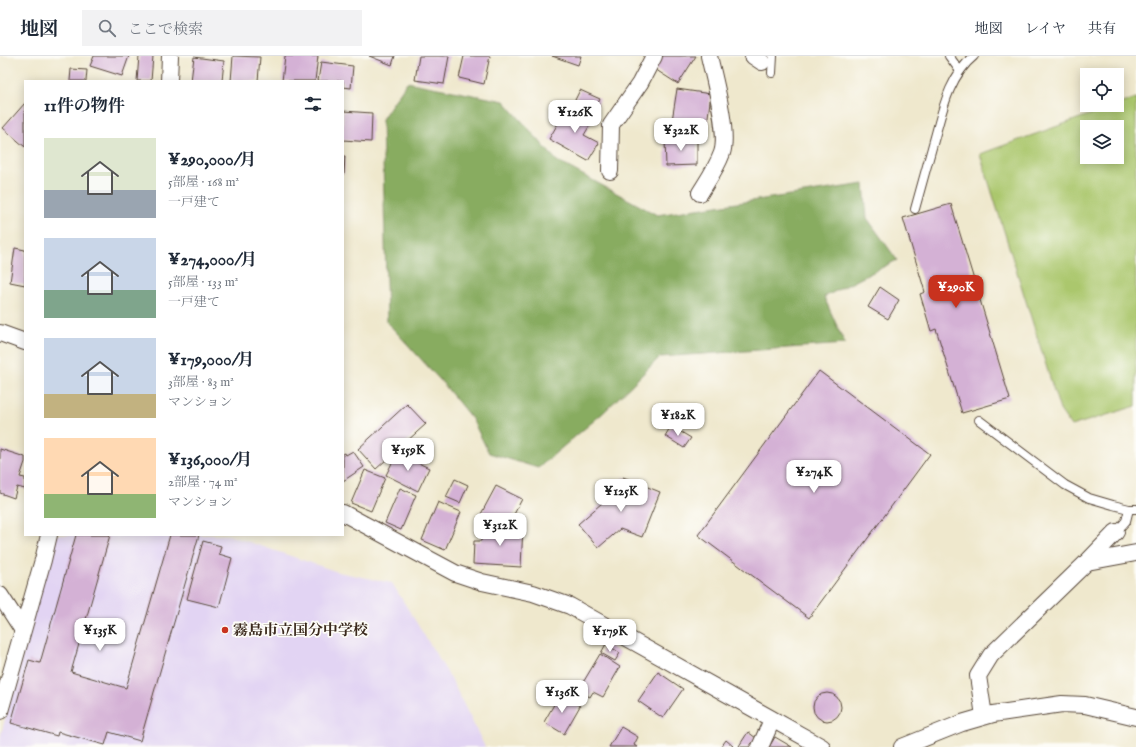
<!DOCTYPE html>
<html lang="ja">
<head>
<meta charset="utf-8">
<style>
  body { margin:0; font-family:"IM FELL English","Noto Serif JP",serif; background:#f2f2f3; color:#1f2937; height:100vh; display:flex; flex-direction:column; font-size:15px; white-space:nowrap }
  * { box-sizing:border-box; margin:0 }
  p { font-size:13px; color:#747a83 }
  .icon { flex:none; width:22px; height:22px; fill:none; stroke:currentColor; stroke-width:2; stroke-linecap:round; stroke-linejoin:round }
  .map { position:relative; flex:1; overflow:hidden }
  .sheet { position:absolute; left:24px; top:24px; width:320px; height:456px; display:flex; flex-direction:column; background:#fff; border-radius:0px; box-shadow:0 2px 10px #0003 }
  .sheet>* { flex:none }
  .fabs { position:absolute; left:1080px; top:12px; display:grid; gap:8px }
  .fabs a { display:grid; place-items:center; width:44px; height:44px; border-radius:0px; background:#fff; box-shadow:0 2px 10px #0003; font-size:20px }
  .price { position:absolute; translate:-50% -34px; padding:0 9px; border-radius:8px; background:#fff; color:#222; font-size:13px; line-height:26px; filter:drop-shadow(0 1px 2px #0008) }
  .price::after { content:''; position:absolute; left:50%; top:24px; width:12px; height:9px; margin-left:-6px; background:inherit; clip-path:polygon(0 0,100% 0,50% 100%) }
  .price.current { background:#c8321e; color:#fff }
  ul { padding:0; list-style:none }
  li { display:flex; align-items:center; gap:12px; height:100px; padding:0 20px }
  li span { display:grid; place-items:center; flex:none; width:112px; height:80px; border-radius:0px; color:#555 }
  li>.icon { margin-inline-start:auto }
  span .icon { width:48px; height:48px; fill:#fffc; stroke-width:1 }
  li b { font-size:17px }
  h2 { display:flex; justify-content:space-between; align-items:center; height:48px; padding:0 20px; font-size:17px }
  header { display:flex; align-items:center; gap:24px; box-sizing:border-box; height:56px; padding:0 20px; background:#fff; border-bottom:1px solid #e0e1e3 }
  header strong { font-size:19px }
  nav { display:flex; gap:22px; margin-inline-start:auto; font-size:14px }
  .search { width:280px; height:36px; background:#f2f2f3; display:flex; align-items:center; gap:10px; box-sizing:border-box; padding:0 14px; border-radius:0px; color:#747a83; font-size:15px }
  .map>svg:first-child { display:block }
  .built { fill:#e2d4f3 }
  .green { fill:#abc76d; stroke:#737846; fill-rule:evenodd }
  .forest { fill:#88ac60; stroke:#626b3f }
  .building { fill:#d4b1d5 }
  .lines { fill:none; stroke-linecap:round; stroke-linejoin:round }
  .lane-casing { stroke:#564638; stroke-width:10 }
  .street-casing { stroke:#564638; stroke-width:18 }
  .lane { stroke:#fff; stroke-width:8 }
  .street { stroke:#fff; stroke-width:16 }
  .poi-dot { fill:#c8321e; stroke:#fdfcf7; stroke-width:1.5 }
  .labels { text-anchor:middle; stroke-width:3.5; stroke-linejoin:round; paint-order:stroke }
  .poi-label { font-size:15px; font-weight:bold; fill:#3b2a1e; stroke:#fdfcf7; text-anchor:start }
</style>
</head>
<body>
<header>
<strong>地図</strong>
<div class="search"><svg class="icon" aria-label="search" viewBox="0 0 24 24"><circle cx="10" cy="10" r="6"/><path d="M15 15l6 6"/></svg>ここで検索</div>
<nav><a>地図</a><a>レイヤ</a><a>共有</a></nav>
</header>
<div class="map">
<svg width="1136" height="691" viewBox="0 0 1136 691">
  <rect width="100%" height="100%" fill="#fdfcf7"/>
  <filter id="ink" filterUnits="userSpaceOnUse"><feTurbulence type="fractalNoise" baseFrequency=".025" numOctaves="2"/><feDisplacementMap in="SourceGraphic" scale="8" xChannelSelector="R" yChannelSelector="G"/><feConvolveMatrix kernelMatrix="1 2 1 2 8 2 1 2 1" color-interpolation-filters="sRGB"/></filter>
  <filter id="wash" filterUnits="userSpaceOnUse"><feTurbulence type="fractalNoise" baseFrequency=".012" numOctaves="4" result="noise"/><feDisplacementMap in="SourceGraphic" scale="16" xChannelSelector="R" yChannelSelector="G"/><feGaussianBlur stdDeviation="0.9" result="paint"/><feColorMatrix in="noise" values="0 0 0 0 0 0 0 0 0 0 0 0 0 0 0 0 0 1.4 0 .05"/><feComposite in="paint" operator="in"/></filter>
  <g filter="url(#wash)">
    <rect width="100%" height="100%" fill="#efe8cd"/>
    <path class="built" d="M54 479H228L338 516 392 527 450 621 485 691H0V682Z"/>
    <path class="green" d="M1136 42V350L1071 370 1060 354 980 98ZM1087 71H1117V101H1087Z"/>
    <path class="forest" d="M407 26 504 45 557 105 657 159 864 128 867 162 897 204 824 241 845 288 660 301 603 357 538 412 489 397 472 363 441 325 387 266 382 63Z"/>
    <g id="blocks">
      <g class="building">
        <path d="M94 0H129L122 20 90 10Z"/>
        <path d="M139 0H153L151 25H137Z"/>
        <path d="M233 0 260 1 258 25H231Z"/>
        <path d="M285 0H318L315 25H282Z"/>
        <path d="M369 0H395L392 9Z"/>
        <path d="M419 0H449L444 28 415 24Z"/>
        <path d="M464 0H490L484 28 459 22Z"/>
        <path d="M552 0H581L578 9Z"/>
        <path d="M657 0H696L678 28 650 10Z"/>
        <path d="M194 1 224 5 222 25H191Z"/>
        <path d="M321 6 353 10 351 32 343 31V25H318Z"/>
        <path d="M71 13 87 14 86 25H70Z"/>
        <path d="M677 33 711 38 706 76 671 71Z"/>
        <path d="M580 34 600 43 592 60 572 50Z"/>
        <path d="M25 47V91L3 72Z"/>
        <path d="M568 50 593 64 584 79 599 87 588 105 549 83Z"/>
        <path d="M343 55 372 57 371 86 343 84Z"/>
        <path d="M697 83V109L666 110 665 84Z"/>
        <path d="M343 100H345L344 118H343Z"/>
        <path d="M951 148 1010 343 962 357 936 273 931 275 920 238 925 236 903 162Z"/>
        <path d="M15 192 25 194V229L10 226Z"/>
        <path d="M880 231 899 244 888 263 868 251Z"/>
        <path d="M819 315 930 398 809 562 698 479Z"/>
        <path d="M407 348 426 368 376 413 358 393Z"/>
        <path d="M671 370 691 382 684 392 665 380Z"/>
        <path d="M0 393 25 401V406L20 421 25 422V433L17 431 14 442 0 437Z"/>
        <path d="M353 395 364 411 343 425V398L345 397 346 399Z"/>
        <path d="M397 397 429 412 418 435 386 419Z"/>
        <path d="M365 414 385 422 371 455 351 447Z"/>
        <path d="M623 421 660 436 642 481 620 473 598 492 578 468 618 433Z"/>
        <path d="M455 423 468 429 460 447 446 441Z"/>
        <path d="M496 430 522 443 510 466 495 459 493 463 481 458Z"/>
        <path d="M400 432 416 439 401 474 385 467Z"/>
        <path d="M438 446 461 456 445 494 422 484Z"/>
        <path d="M493 467 523 470 521 511 473 508 474 485H481L482 475 493 476Z"/>
        <path d="M76 479H110L71 616 126 632 170 479H199L140 685 109 676 105 689 58 676 57 680 11 667 29 604 40 607Z"/>
        <path d="M203 485 221 490 219 498 232 502 219 551 187 543Z"/>
        <path d="M606 588 620 597 615 605 601 597Z"/>
        <path d="M600 598 620 611 603 641 593 636 590 641 578 635Z"/>
        <path d="M658 616 683 633 663 662 638 645Z"/>
        <circle cx="827" cy="651" r="14"/>
        <path d="M560 638 580 650 564 678 544 666Z"/>
        <path d="M621 671 638 681 634 689 637 691H609Z"/>
        <path d="M748 676 756 682 749 691H740L739 690Z"/>
        <path d="M775 681 792 691H769Z"/>
        <path d="M726 684 733 690 732 691H721Z"/>
      </g>
    </g>
  </g>
  <g filter="url(#ink)">
    <use href="#blocks" fill-opacity="0" stroke="#564638" stroke-width="1"/>
    <g class="lines">
      <g class="lane-casing">
        <g id="lane">
          <path d="M949 0 960 15"/>
          <path d="M772 17 773 0"/>
          <path d="M915 153C921 131 927 110 933 88 942 57 948 21 974 0"/>
          <path d="M979 364 1065 429 1089 442 1113 449 1129 453H1136"/>
          <path d="M1116 476 1126 465 1129 453"/>
        </g>
      </g>
      <g class="street-casing">
        <g id="street">
          <path d="M753 0 762 6"/>
          <path d="M169 25 170 0"/>
          <path d="M610 115 611 69 640 27 654 0"/>
          <path d="M700 137C708 124 717 111 722 97 729 77 714 22 709 0"/>
          <path d="M0 277 25 286"/>
          <path d="M343 457 455 517 482 526 533 537 570 550 822 691"/>
          <path d="M1087 506 1136 497"/>
          <path d="M0 539 22 573"/>
          <path d="M0 655 43 504 49 479"/>
          <path d="M984 660 978 620 991 599 1087 506 1116 476"/>
          <path d="M760 691 772 664"/>
          <path d="M902 691 962 667 993 658 1062 648 1085 649 1136 661"/>
        </g>
      </g>
      <use href="#lane" class="lane"/>
      <use href="#street" class="street"/>
    </g>
  </g>
  <circle class="poi-dot" cx="225" cy="574" r="4"/>
  <g class="labels">
    <g class="poi-label">
      <text x="233" y="579">霧島市立国分中学校</text>
    </g>
  </g>
</svg>
<div class="fabs">
<a><svg class="icon" aria-label="locate" viewBox="0 0 24 24"><circle cx="12" cy="12" r="6"/><path d="M12 2v4M12 18v4M2 12h4M18 12h4"/></svg></a>
<a><svg class="icon" aria-label="layers" viewBox="0 0 24 24"><path d="M12 4l9 5-9 5-9-5zM3 14l9 5 9-5"/></svg></a>
</div>
<b class="price" style="left:575px;top:78px">¥126K</b>
<b class="price" style="left:681px;top:96px">¥322K</b>
<b class="price current" style="left:956px;top:253px">¥290K</b>
<b class="price" style="left:678px;top:381px">¥182K</b>
<b class="price" style="left:408px;top:416px">¥159K</b>
<b class="price" style="left:814px;top:438px">¥274K</b>
<b class="price" style="left:621px;top:457px">¥125K</b>
<b class="price" style="left:500px;top:491px">¥312K</b>
<b class="price" style="left:100px;top:596px">¥135K</b>
<b class="price" style="left:610px;top:597px">¥179K</b>
<b class="price" style="left:562px;top:658px">¥136K</b>
<section class="sheet">
<h2>11件の物件<svg class="icon" aria-label="filters" viewBox="0 0 24 24"><path d="M4 7h16M4 17h16"/><circle cx="9" cy="7" r="2"/><circle cx="15" cy="17" r="2"/></svg></h2>
<ul>
<li><span style="background:linear-gradient(#dfe7d0 65%,#9aa5b1 0)"><svg class="icon" aria-label="home" viewBox="0 0 24 24"><path d="M3 11l9-7 9 7M6 9v11h12V9"/></svg></span><div><b>¥290,000/月</b><p>5部屋 · 168 m²</p><p>一戸建て</p></div></li>
<li><span style="background:linear-gradient(#c9d6e8 65%,#7fa58c 0)"><svg class="icon" aria-label="home" viewBox="0 0 24 24"><path d="M3 11l9-7 9 7M6 9v11h12V9"/></svg></span><div><b>¥274,000/月</b><p>5部屋 · 133 m²</p><p>一戸建て</p></div></li>
<li><span style="background:linear-gradient(#c9d6e8 70%,#c2b280 0)"><svg class="icon" aria-label="home" viewBox="0 0 24 24"><path d="M3 11l9-7 9 7M6 9v11h12V9"/></svg></span><div><b>¥179,000/月</b><p>3部屋 · 83 m²</p><p>マンション</p></div></li>
<li><span style="background:linear-gradient(#ffd9b3 70%,#8fb573 0)"><svg class="icon" aria-label="home" viewBox="0 0 24 24"><path d="M3 11l9-7 9 7M6 9v11h12V9"/></svg></span><div><b>¥136,000/月</b><p>2部屋 · 74 m²</p><p>マンション</p></div></li>
</ul>
</section>
</div>
</body>
</html>
